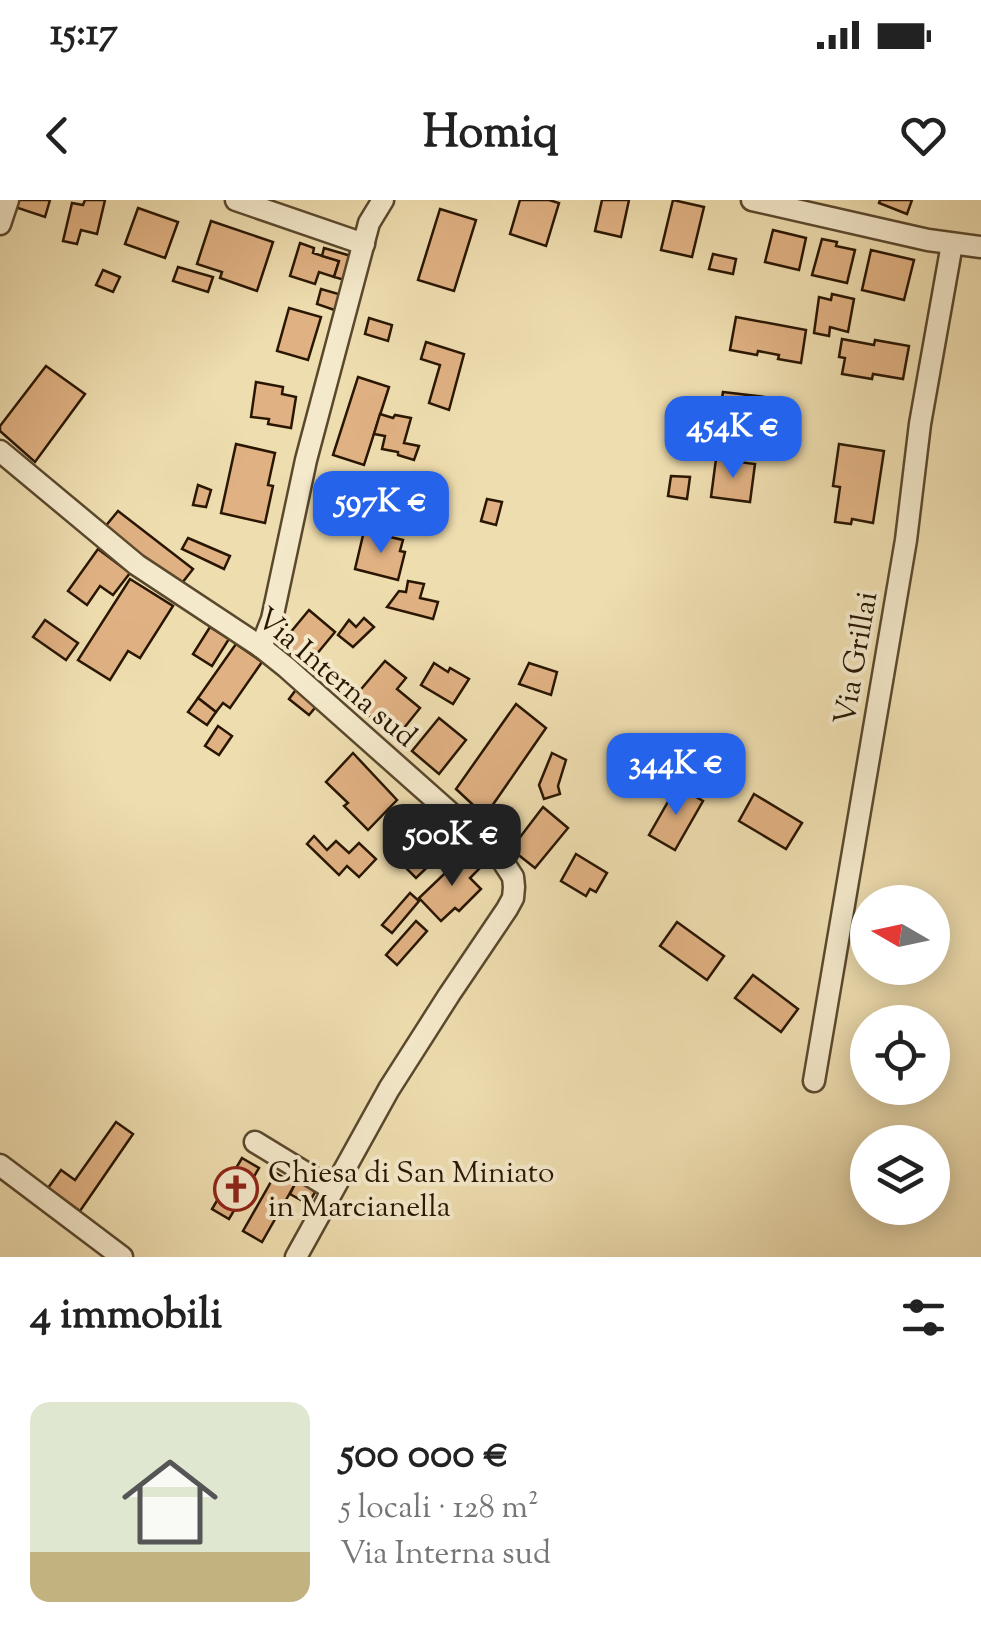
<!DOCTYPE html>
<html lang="it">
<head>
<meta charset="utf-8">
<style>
  body { margin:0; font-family:"Sorts Mill Goudy",serif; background:#f6f6f6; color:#222; height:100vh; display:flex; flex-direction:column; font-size:38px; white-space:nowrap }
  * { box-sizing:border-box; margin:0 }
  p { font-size:32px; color:#767676 }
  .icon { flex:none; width:55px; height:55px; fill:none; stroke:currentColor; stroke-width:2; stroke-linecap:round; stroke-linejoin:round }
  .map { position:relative; height:1057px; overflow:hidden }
  .drawer { display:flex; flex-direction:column; background:#fff; flex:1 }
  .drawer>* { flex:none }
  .needle { width:65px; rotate:279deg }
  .controls { position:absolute; left:850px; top:685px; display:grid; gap:20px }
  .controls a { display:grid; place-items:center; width:100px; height:100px; border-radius:50%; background:#fff; box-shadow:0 5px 25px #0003; font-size:50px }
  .price { position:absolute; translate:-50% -85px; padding:0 22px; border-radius:20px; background:#2563eb; color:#fff; font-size:32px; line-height:65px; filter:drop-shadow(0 2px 5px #0008) }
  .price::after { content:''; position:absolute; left:50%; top:60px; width:30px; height:22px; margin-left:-15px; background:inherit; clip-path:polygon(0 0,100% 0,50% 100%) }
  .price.on { background:#222; color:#fff }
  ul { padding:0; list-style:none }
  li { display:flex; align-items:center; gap:30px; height:250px; padding:0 30px }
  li+li { border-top:2px solid #e0e0e0 }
  li span { display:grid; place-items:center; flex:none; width:280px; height:200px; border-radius:20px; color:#555 }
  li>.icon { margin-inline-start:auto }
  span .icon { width:120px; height:120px; fill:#fffc; stroke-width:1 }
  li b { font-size:42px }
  h2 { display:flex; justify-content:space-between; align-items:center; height:120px; padding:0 30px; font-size:42px }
  .status { display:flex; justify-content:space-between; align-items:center; height:70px; padding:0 50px; background:#fff; direction:ltr }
  .status svg { height:28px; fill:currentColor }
  header { display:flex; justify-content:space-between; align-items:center; height:130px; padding:0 30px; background:#fff; font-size:45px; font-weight:800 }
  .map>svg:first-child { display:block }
  .building { fill:#e0b182; stroke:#291602; stroke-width:2.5 }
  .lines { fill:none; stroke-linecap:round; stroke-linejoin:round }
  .minor-casing { stroke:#5a482d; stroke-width:25 }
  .minor { stroke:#f4e9cb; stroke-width:20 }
  .labels { text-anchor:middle; stroke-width:8; stroke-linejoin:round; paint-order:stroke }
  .street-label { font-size:30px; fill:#291602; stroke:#f4e9cb }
  .poi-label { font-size:30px; fill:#291602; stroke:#f4e9cb; text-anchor:start }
</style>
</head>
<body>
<div class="status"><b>15:17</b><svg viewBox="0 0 49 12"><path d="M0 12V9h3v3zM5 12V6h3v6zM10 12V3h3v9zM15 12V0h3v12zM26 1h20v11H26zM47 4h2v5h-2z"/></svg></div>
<header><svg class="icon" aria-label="back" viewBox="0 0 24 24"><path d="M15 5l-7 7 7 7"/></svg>Homiq<svg class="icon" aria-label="heart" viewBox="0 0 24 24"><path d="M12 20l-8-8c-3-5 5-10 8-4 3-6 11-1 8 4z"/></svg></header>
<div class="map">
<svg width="981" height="1057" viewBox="0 0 981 1057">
  <rect width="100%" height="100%" fill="#eeddaf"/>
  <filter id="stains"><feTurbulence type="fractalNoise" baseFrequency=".002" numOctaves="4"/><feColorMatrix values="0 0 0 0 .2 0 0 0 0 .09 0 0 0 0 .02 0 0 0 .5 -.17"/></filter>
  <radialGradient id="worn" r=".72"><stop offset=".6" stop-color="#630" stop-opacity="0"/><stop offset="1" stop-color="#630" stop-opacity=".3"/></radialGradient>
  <g class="building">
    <path d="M14 0H50L45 17 12 6Z"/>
    <path d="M85 0H105L97 34 81 30 77 44 63 41 72 3 83 5Z"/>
    <path d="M520 0H549L559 3 546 46 510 34Z"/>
    <path d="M602 0H629L621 37 595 31Z"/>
    <path d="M673 0 704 7 692 57 661 50Z"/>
    <path d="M880 0H912L907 14 879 3Z"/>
    <path d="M138 8 178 22 165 58 125 44Z"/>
    <path d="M440 9 476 20 454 91 418 80Z"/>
    <path d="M211 21 273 42 257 91 220 78 222 72 197 64Z"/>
    <path d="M773 30 806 38 799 70 765 62Z"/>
    <path d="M822 39 837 42 836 46 855 50 847 83 812 75Z"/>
    <path d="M300 43 314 48 313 53 339 61 334 77 319 72 315 84 290 76Z"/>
    <path d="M324 48 351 56 348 81 334 77 339 61 322 56Z"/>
    <path d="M871 50 914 60 904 100 862 90Z"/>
    <path d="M713 54 736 59 733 74 709 69Z"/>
    <path d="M178 67 213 77 208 92 173 81Z"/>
    <path d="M103 70 120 77 113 92 96 85Z"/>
    <path d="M321 89 342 95 337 111 317 104Z"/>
    <path d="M832 94 854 99 848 132 830 127 829 136 814 133 819 97 831 100Z"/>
    <path d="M289 108 321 117 308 160 277 151Z"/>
    <path d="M736 117 806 130 801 163 778 159 779 155 758 151 757 155 730 150Z"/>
    <path d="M369 118 392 125 388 141 365 134Z"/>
    <path d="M842 139 874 145 875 140 909 146 903 179 873 174 872 179 842 174 845 158 839 157Z"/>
    <path d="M426 142 464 154 449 210 429 203 440 165 421 159Z"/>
    <path d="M46 166 85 194 35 262 0 231V226Z"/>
    <path d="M358 177 389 187 364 265 333 255Z"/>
    <path d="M256 182 283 187 282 194 296 197 291 228 268 224 269 219 251 217Z"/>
    <path d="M723 192 765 197 763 217 766 218 765 230 718 224Z"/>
    <path d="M380 214 393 218 395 215 411 218 404 243 419 246 414 260 398 255V252L382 249 385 236 374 234Z"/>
    <path d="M236 244 275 253 268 285 273 286 265 323 221 313Z"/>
    <path d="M839 244 884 251 873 323 852 319 851 324 835 322 840 287 833 286Z"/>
    <path d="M716 259 755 264 750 302 711 297Z"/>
    <path d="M671 276 690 277 687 299 668 296Z"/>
    <path d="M381 278 418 289 417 296 425 299 421 316 418 315 414 327 370 314Z"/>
    <path d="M198 285 211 290 206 307 193 305Z"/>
    <path d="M487 299 502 302 496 325 481 321Z"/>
    <path d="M118 311 193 369 182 383 144 359 104 328Z"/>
    <path d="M364 331 403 340 400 351 405 352 398 380 355 369Z"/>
    <path d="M188 338 230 356 224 369 182 349Z"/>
    <path d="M98 349 130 373 113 395 100 386 87 405 68 391Z"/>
    <path d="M130 379 173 406 140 458 128 451 110 480 78 460Z"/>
    <path d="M408 381 424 384 420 398 438 402 433 419 387 407 399 391 406 392Z"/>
    <path d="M309 410 335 432 306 467 280 445Z"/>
    <path d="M364 418 374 427 353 447 338 435 349 420 356 427Z"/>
    <path d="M45 420 78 443 66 460 33 437Z"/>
    <path d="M210 427 229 439 212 466 193 454Z"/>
    <path d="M236 444 262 462 230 508 223 503 216 512 198 498Z"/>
    <path d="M385 461 406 478 397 489 420 508 396 538 351 501Z"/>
    <path d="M434 463 448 472 450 468 469 479 453 504 421 485Z"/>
    <path d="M529 463 557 472 551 495 519 484Z"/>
    <path d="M298 487 319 503 309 515 289 499Z"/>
    <path d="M198 498 216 512 207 525 188 512Z"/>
    <path d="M516 504 546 528 485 616 456 589Z"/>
    <path d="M439 518 466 540 439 574 412 551Z"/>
    <path d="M218 526 232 536 219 555 205 546Z"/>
    <path d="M353 553 397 600 368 630 344 606 348 603 326 582Z"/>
    <path d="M552 553 566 560 558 586 560 594 544 599 539 585Z"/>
    <path d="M677 586 703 601 675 650 649 635Z"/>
    <path d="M754 594 802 623 786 649 739 621Z"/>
    <path d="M543 607 568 628 535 668 511 649Z"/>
    <path d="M417 620 433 637 428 642 440 655 416 678 387 649Z"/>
    <path d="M314 636 327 650 336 641 349 653 359 643 376 659 359 677 347 666 339 675 307 644Z"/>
    <path d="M465 654 479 669 470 678 481 689 459 711 455 708 441 721 419 698Z"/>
    <path d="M576 654 607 673 596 692 590 689 586 696 561 681Z"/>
    <path d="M410 693 419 701 392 733 382 725Z"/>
    <path d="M416 721 427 731 397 765 386 755Z"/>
    <path d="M677 722 724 756 707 780 660 746Z"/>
    <path d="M753 775 798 809 781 832 735 798Z"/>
    <path d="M116 922 133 934 80 1011 48 988 61 970 75 980Z"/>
    <path d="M242 958 259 968 229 1019 212 1009Z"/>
    <path d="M276 973 295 984 262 1042 243 1031Z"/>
    <path d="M295 976 317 989 308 1004 290 994 295 984 291 982Z"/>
  </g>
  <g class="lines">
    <g class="minor-casing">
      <g id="minor">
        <path d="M236 0 364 44"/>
        <path d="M752 0 928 40 981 47"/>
        <path d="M0 24 8 0"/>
        <path d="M0 251 137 365 261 447 286 467 500 657 513 677 514 687 513 698 507 709 449 795 389 889 296 1057"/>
        <path d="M261 447 272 419 306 260 369 23 383 0"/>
        <path d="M814 881 906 340 920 224 952 44"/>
        <path d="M255 942 332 989"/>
        <path d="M0 965 122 1057"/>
      </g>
    </g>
    <use href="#minor" class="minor"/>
  </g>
  <defs>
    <g id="church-ring" transform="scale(2.25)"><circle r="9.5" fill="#f4e9cb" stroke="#8f2418" stroke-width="1.5"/><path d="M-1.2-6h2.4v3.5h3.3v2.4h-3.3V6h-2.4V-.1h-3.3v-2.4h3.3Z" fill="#8f2418"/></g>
  </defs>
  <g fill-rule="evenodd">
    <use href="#church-ring" x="236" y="989"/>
  </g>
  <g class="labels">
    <g class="street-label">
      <text transform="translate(855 458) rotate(-80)" y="10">Via Grillai</text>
      <text transform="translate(337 477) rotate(40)" y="10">Via Interna sud</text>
    </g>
    <g class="poi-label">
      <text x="268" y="982">Chiesa di San Miniato<tspan x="268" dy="34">in Marcianella</tspan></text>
    </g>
  </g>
  <rect width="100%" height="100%" filter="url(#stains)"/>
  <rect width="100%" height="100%" fill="url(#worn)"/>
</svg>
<div class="controls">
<a><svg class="needle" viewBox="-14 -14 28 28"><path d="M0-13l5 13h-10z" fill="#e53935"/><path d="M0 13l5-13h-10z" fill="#767676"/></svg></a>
<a><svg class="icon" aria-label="locate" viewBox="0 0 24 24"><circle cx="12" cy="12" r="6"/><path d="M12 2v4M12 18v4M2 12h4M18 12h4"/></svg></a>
<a><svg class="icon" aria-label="layers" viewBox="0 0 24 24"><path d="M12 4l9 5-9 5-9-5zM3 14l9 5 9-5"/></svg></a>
</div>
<b class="price" style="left:733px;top:281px">454K €</b>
<b class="price" style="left:381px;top:356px">597K €</b>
<b class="price" style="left:676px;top:618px">344K €</b>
<b class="price on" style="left:452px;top:689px">500K €</b>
</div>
<section class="drawer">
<h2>4 immobili<svg class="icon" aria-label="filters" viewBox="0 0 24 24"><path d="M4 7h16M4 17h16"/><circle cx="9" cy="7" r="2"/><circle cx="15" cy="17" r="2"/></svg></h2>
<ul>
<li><span style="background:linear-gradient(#dfe7d0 75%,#c2b280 0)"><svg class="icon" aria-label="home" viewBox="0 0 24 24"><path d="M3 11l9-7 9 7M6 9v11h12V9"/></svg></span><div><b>500 000 €</b><p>5 locali · 128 m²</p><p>Via Interna sud</p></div></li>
</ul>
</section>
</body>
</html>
